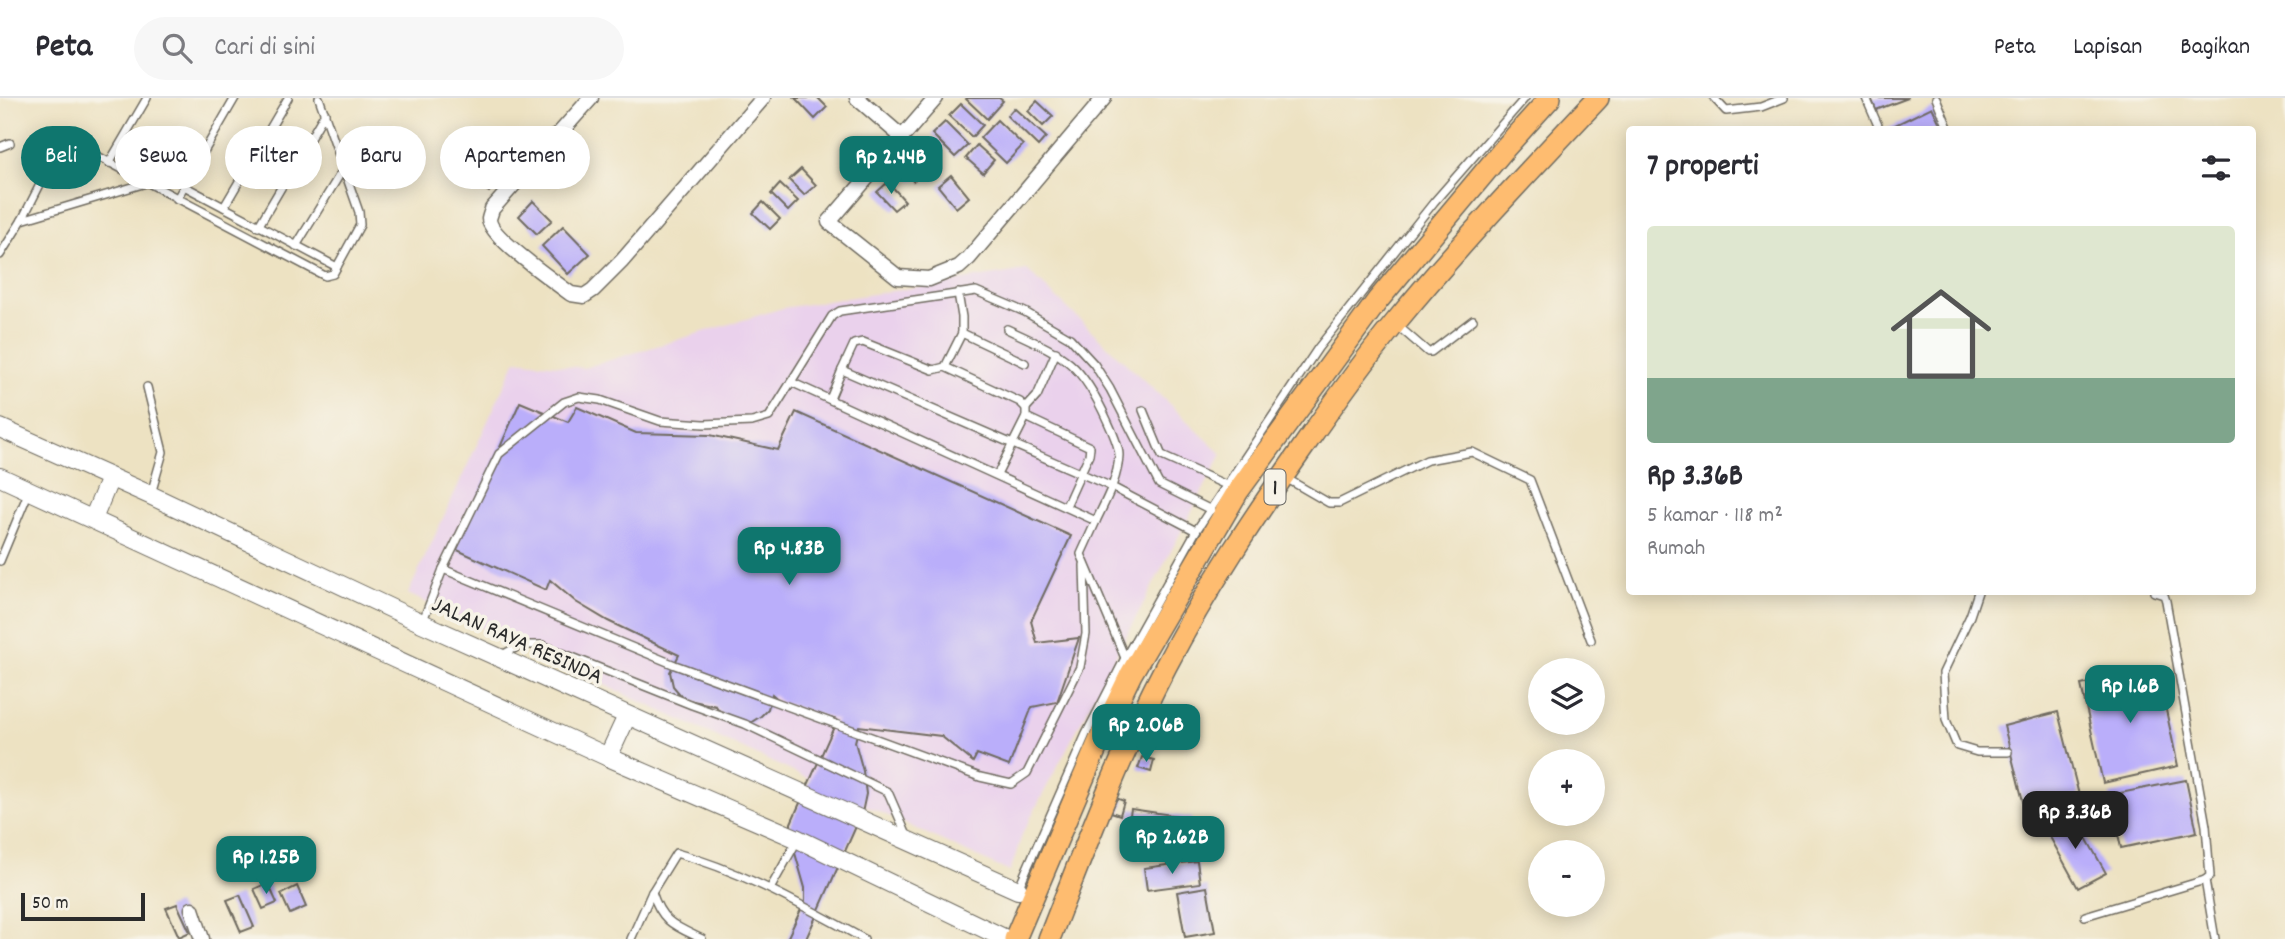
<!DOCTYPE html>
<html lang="id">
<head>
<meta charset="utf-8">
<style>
  body { margin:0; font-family:Dekko,sans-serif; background:#f7f7f7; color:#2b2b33; height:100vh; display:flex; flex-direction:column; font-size:26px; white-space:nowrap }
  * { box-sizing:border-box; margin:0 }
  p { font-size:23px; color:#7c7c81 }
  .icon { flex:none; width:38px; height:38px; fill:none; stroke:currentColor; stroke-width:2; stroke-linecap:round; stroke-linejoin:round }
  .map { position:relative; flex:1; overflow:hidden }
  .drawer { position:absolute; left:1626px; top:28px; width:630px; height:469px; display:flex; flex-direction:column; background:#fff; border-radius:7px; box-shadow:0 4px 18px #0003 }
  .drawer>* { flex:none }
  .guide { position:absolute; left:21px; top:28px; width:665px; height:63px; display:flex; gap:14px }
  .fabs { position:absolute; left:1528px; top:560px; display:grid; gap:14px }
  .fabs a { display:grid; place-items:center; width:77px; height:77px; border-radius:50%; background:#fff; box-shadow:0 4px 18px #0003; font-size:35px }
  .scale { position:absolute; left:21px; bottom:18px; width:124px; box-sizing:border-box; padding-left:7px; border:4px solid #2b2b2b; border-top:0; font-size:19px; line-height:24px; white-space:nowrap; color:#2b2b2b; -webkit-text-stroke:5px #f7f3e8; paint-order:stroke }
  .price { position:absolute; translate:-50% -60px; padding:0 16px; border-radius:14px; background:#0f766e; color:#fff; font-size:23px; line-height:46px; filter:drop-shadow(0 2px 4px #0008) }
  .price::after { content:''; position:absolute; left:50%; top:42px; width:21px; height:16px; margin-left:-10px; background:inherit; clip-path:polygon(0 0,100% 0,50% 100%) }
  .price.current { background:#222; color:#fff }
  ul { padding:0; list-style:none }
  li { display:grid; align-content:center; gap:14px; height:371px; padding:0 21px }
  li span { display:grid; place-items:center; height:217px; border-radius:7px; color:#555 }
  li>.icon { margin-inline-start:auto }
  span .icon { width:126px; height:126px; fill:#fffc; stroke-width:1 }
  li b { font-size:30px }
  h2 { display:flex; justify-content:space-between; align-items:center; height:84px; padding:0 21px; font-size:30px }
  .tag { padding:0 24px; border-radius:32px; background:#fff; box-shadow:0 4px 18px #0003; font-size:24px; line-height:63px }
  .tag.current { background:#0f766e; color:#fff }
  header { display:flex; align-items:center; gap:42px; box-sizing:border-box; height:98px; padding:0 35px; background:#fff; border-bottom:2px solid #e1e1e2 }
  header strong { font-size:33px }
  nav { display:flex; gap:38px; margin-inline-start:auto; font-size:24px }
  .search { width:490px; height:63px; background:#f7f7f7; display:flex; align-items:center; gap:18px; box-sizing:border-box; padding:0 24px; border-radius:38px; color:#7c7c81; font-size:26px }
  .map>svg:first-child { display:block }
  .built { fill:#ead1ec }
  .building { fill:#baaefa }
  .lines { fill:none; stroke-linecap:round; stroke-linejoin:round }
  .service-casing { stroke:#6f6b60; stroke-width:10 }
  .minor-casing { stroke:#6f6b60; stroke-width:17 }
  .tertiary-casing { stroke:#6f6b60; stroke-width:20 }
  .primary-casing { stroke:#6f6b60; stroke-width:24 }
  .service { stroke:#fff; stroke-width:7 }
  .minor { stroke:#fff; stroke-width:14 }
  .tertiary { stroke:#fff; stroke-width:18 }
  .primary { stroke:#febc70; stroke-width:21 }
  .labels { text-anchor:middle; stroke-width:7; stroke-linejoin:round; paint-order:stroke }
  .shield { fill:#f7f3e8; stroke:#686764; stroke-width:2 }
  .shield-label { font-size:21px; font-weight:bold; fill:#2b2b2b }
  .street-label { font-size:23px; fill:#2b2b2b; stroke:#f7f3e8 }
</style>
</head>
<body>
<header>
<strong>Peta</strong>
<div class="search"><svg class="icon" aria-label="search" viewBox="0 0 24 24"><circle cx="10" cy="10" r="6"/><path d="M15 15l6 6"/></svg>Cari di sini</div>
<nav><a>Peta</a><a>Lapisan</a><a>Bagikan</a></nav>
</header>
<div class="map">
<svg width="2285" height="841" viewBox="0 0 2285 841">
  <rect width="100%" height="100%" fill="#f7f3e8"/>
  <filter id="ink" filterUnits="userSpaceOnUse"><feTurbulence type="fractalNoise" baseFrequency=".0143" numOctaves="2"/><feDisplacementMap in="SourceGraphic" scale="14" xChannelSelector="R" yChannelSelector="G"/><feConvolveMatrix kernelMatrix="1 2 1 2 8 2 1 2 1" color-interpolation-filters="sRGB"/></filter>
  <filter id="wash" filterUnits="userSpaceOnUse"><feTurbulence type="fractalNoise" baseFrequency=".00686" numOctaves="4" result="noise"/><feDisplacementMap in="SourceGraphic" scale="28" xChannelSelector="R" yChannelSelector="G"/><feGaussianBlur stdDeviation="1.57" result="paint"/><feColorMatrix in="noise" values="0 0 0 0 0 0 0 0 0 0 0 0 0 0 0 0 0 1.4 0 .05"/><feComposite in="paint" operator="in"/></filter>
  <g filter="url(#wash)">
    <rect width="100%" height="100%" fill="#ede2c2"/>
    <path class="built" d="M1027 172 1222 356 1023 734 1010 774 408 496 516 262 584 270 783 210Z"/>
    <g id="blocks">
      <g class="building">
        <path d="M795 0H818L827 9 815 21Z"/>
        <path d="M967 0H999L1003 3 987 21 966 1Z"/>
        <path d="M1871 0H1908L1876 12Z"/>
        <path d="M1037 3 1053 18 1043 28 1028 13Z"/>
        <path d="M961 6 983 27 972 39 949 18Z"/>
        <path d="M1932 9 1943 32H1885Z"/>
        <path d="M1014 10 1046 39 1038 48 1007 18Z"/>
        <path d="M997 22 1023 47 1006 65 980 40Z"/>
        <path d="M945 24 968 47 955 59 932 36Z"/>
        <path d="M928 45 938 54 928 65 918 56Z"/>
        <path d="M977 47 994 62 983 75 966 60Z"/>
        <path d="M473 55 485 67 470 81 459 69Z"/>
        <path d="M909 62 921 77 913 83 902 69Z"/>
        <path d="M801 71 816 87 804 97 789 82Z"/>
        <path d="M484 74 497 83 489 94 476 86Z"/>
        <path d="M951 77 969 99 956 110 938 88Z"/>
        <path d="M888 84 905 103 894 112 877 94Z"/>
        <path d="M780 86 798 103 788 113 771 96Z"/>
        <path d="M533 103 552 122 537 136 519 118Z"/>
        <path d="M763 104 780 121 770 131 753 115Z"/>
        <path d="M563 128 590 156 568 176 542 148Z"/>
        <path d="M520 304 568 324 577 309 636 335 710 337 778 352 796 314 1071 438 1031 523 1037 545 1079 540 1057 604 1032 609 1009 668 977 656 973 664 941 638 859 628 855 644 863 673 866 696 862 715 806 841H787L805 803V790L791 741V725L837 622 781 604 772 596 768 611 761 618 750 625 726 623 716 608 684 601 673 588 670 574 679 557 608 523 576 504 550 482 546 492 455 451Z"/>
        <path d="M2157 570 2178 668 2103 685 2081 587Z"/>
        <path d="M2058 614 2079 697 2025 711 2004 628Z"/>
        <path d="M1142 659 1154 662 1151 674 1138 670Z"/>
        <path d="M2186 682 2197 734 2121 750 2110 697Z"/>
        <path d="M1116 700 1124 703 1120 717 1111 714Z"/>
        <path d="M1131 711 1192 720 1188 745 1127 735Z"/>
        <path d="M2072 715 2106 775 2078 790 2045 730Z"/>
        <path d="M1197 763 1200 785 1147 792 1144 770Z"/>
        <path d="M268 785 277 805 263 811 254 791Z"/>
        <path d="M297 788 306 809 290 816 281 796Z"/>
        <path d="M1207 789 1215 834 1185 839 1177 794Z"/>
        <path d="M240 797 254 829 241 834 227 802Z"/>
        <path d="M177 806 190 834 179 839 166 810Z"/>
      </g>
    </g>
  </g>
  <g filter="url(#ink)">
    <use href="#blocks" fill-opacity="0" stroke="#6f6b60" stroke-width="2"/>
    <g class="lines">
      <g class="service-casing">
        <g id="service">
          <path d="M1714 0 1726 13 1761 9 1784 0"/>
          <path d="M1866 0 1880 32"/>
          <path d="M1936 0 1949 32"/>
          <path d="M0 49 10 45"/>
          <path d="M109 65 147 0"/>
          <path d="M184 88 235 0"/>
          <path d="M177 101 184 88 337 169"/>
          <path d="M224 109 288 0"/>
          <path d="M22 122 146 85"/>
          <path d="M258 129 325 15"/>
          <path d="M296 148 345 68"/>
          <path d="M0 157 22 122 53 61 66 51H84L308 169 325 178 333 176 360 127 359 114 319 0"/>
          <path d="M958 195 962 219V235"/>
          <path d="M1398 228 1428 254H1431L1473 222"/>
          <path d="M1007 231C1063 257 1080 262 1107 322 1111 331 1119 347 1119 357 1118 381 1106 402 1096 423"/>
          <path d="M945 269 962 235 1025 265"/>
          <path d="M842 272 854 246 863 244 933 272 945 269 1020 304 1026 310V319L1090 349 1089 357 1066 408"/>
          <path d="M791 284 832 218 840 213 976 193 1025 214 1070 240 1094 266 1110 291 1159 386 1211 412"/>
          <path d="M147 289 163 354 151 396"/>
          <path d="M830 301 842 272 1112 389 1196 433"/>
          <path d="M1026 310 1037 298 1056 254"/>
          <path d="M1143 312 1162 358 1226 387"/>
          <path d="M997 377 1026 319"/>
          <path d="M1284 379 1329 405H1339L1427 362 1472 354 1530 382 1591 542"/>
          <path d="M0 463 29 393"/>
          <path d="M1084 467 1086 536 1080 569 1027 675 1011 686 980 679 675 567 443 471 499 356 564 304 579 299 600 302 660 323 704 326 752 324 769 319 791 284 1096 423 1081 456 1125 560"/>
          <path d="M1978 494 1970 518 1943 575 1946 622 1957 648 1977 654H2008"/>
          <path d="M422 525 443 471"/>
          <path d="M500 558 521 547H542L692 607 745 626 888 694 908 740"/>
          <path d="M2205 782 2215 841"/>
          <path d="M770 791 797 743"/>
          <path d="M1018 791 1086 636 1125 560 1196 433 1318 250 1434 104 1525 0"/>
          <path d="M652 794C662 825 675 828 702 841"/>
          <path d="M2085 818 2205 782 2210 778 2206 728 2166 503 2164 497 2154 494"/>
          <path d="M631 841 652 794 676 755C743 773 803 808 864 841"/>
        </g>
      </g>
      <g class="minor-casing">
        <g id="minor">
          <path d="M591 0 492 111C492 112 489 120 489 121 489 138 556 185 571 196L584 198 593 192 622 163 763 0"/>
          <path d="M857 0 902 39"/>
          <path d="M936 0 829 124 898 179 929 181 959 169 969 160 1104 0"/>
          <path d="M192 811 202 841"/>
        </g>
      </g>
      <g class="tertiary-casing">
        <g id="tertiary">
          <path d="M0 330 150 397 422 525 1018 792"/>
          <path d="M0 379 608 659 798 741 1006 841"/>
          <path d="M93 421 110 380"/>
          <path d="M608 659 627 618"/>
        </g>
      </g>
      <g class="primary-casing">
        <g id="primary">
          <path d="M1015 841 1103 634 1131 576 1238 393 1378 202 1505 50 1550 0"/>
          <path d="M1049 841C1085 749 1120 656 1166 568 1206 491 1254 419 1304 348 1333 306 1363 264 1395 225 1459 147 1529 73 1598 0"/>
        </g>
      </g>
      <use href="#service" class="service"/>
      <use href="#minor" class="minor"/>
      <use href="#tertiary" class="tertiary"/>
      <use href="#primary" class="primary"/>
    </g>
  </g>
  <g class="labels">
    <rect class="shield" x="1264.5" y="371.5" width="21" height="35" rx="5"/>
    <g class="shield-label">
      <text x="1275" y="396">1</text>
    </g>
    <g class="street-label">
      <text transform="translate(518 541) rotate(24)" y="8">JALAN RAYA RESINDA</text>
    </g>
  </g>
</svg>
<div class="fabs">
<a><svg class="icon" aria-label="layers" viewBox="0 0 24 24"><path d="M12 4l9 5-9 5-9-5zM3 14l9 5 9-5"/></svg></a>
<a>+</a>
<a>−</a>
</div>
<div class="scale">50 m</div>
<b class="price" style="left:891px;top:98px">Rp 2.44B</b>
<b class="price" style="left:789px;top:489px">Rp 4.83B</b>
<b class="price" style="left:2130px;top:627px">Rp 1.6B</b>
<b class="price" style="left:1146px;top:666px">Rp 2.06B</b>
<b class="price current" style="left:2075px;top:753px">Rp 3.36B</b>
<b class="price" style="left:1172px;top:778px">Rp 2.62B</b>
<b class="price" style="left:266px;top:798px">Rp 1.25B</b>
<div class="guide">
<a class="tag current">Beli</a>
<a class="tag">Sewa</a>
<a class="tag">Filter</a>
<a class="tag">Baru</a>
<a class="tag">Apartemen</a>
</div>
<section class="drawer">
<h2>7 properti<svg class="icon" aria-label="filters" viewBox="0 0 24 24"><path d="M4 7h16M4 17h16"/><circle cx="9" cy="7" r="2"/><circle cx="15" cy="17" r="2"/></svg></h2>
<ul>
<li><span style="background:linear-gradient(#dfe7d0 70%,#7fa58c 0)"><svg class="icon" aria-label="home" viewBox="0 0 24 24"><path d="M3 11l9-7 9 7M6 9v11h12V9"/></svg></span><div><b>Rp 3.36B</b><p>5 kamar · 118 m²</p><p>Rumah</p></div></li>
</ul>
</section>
</div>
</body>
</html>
